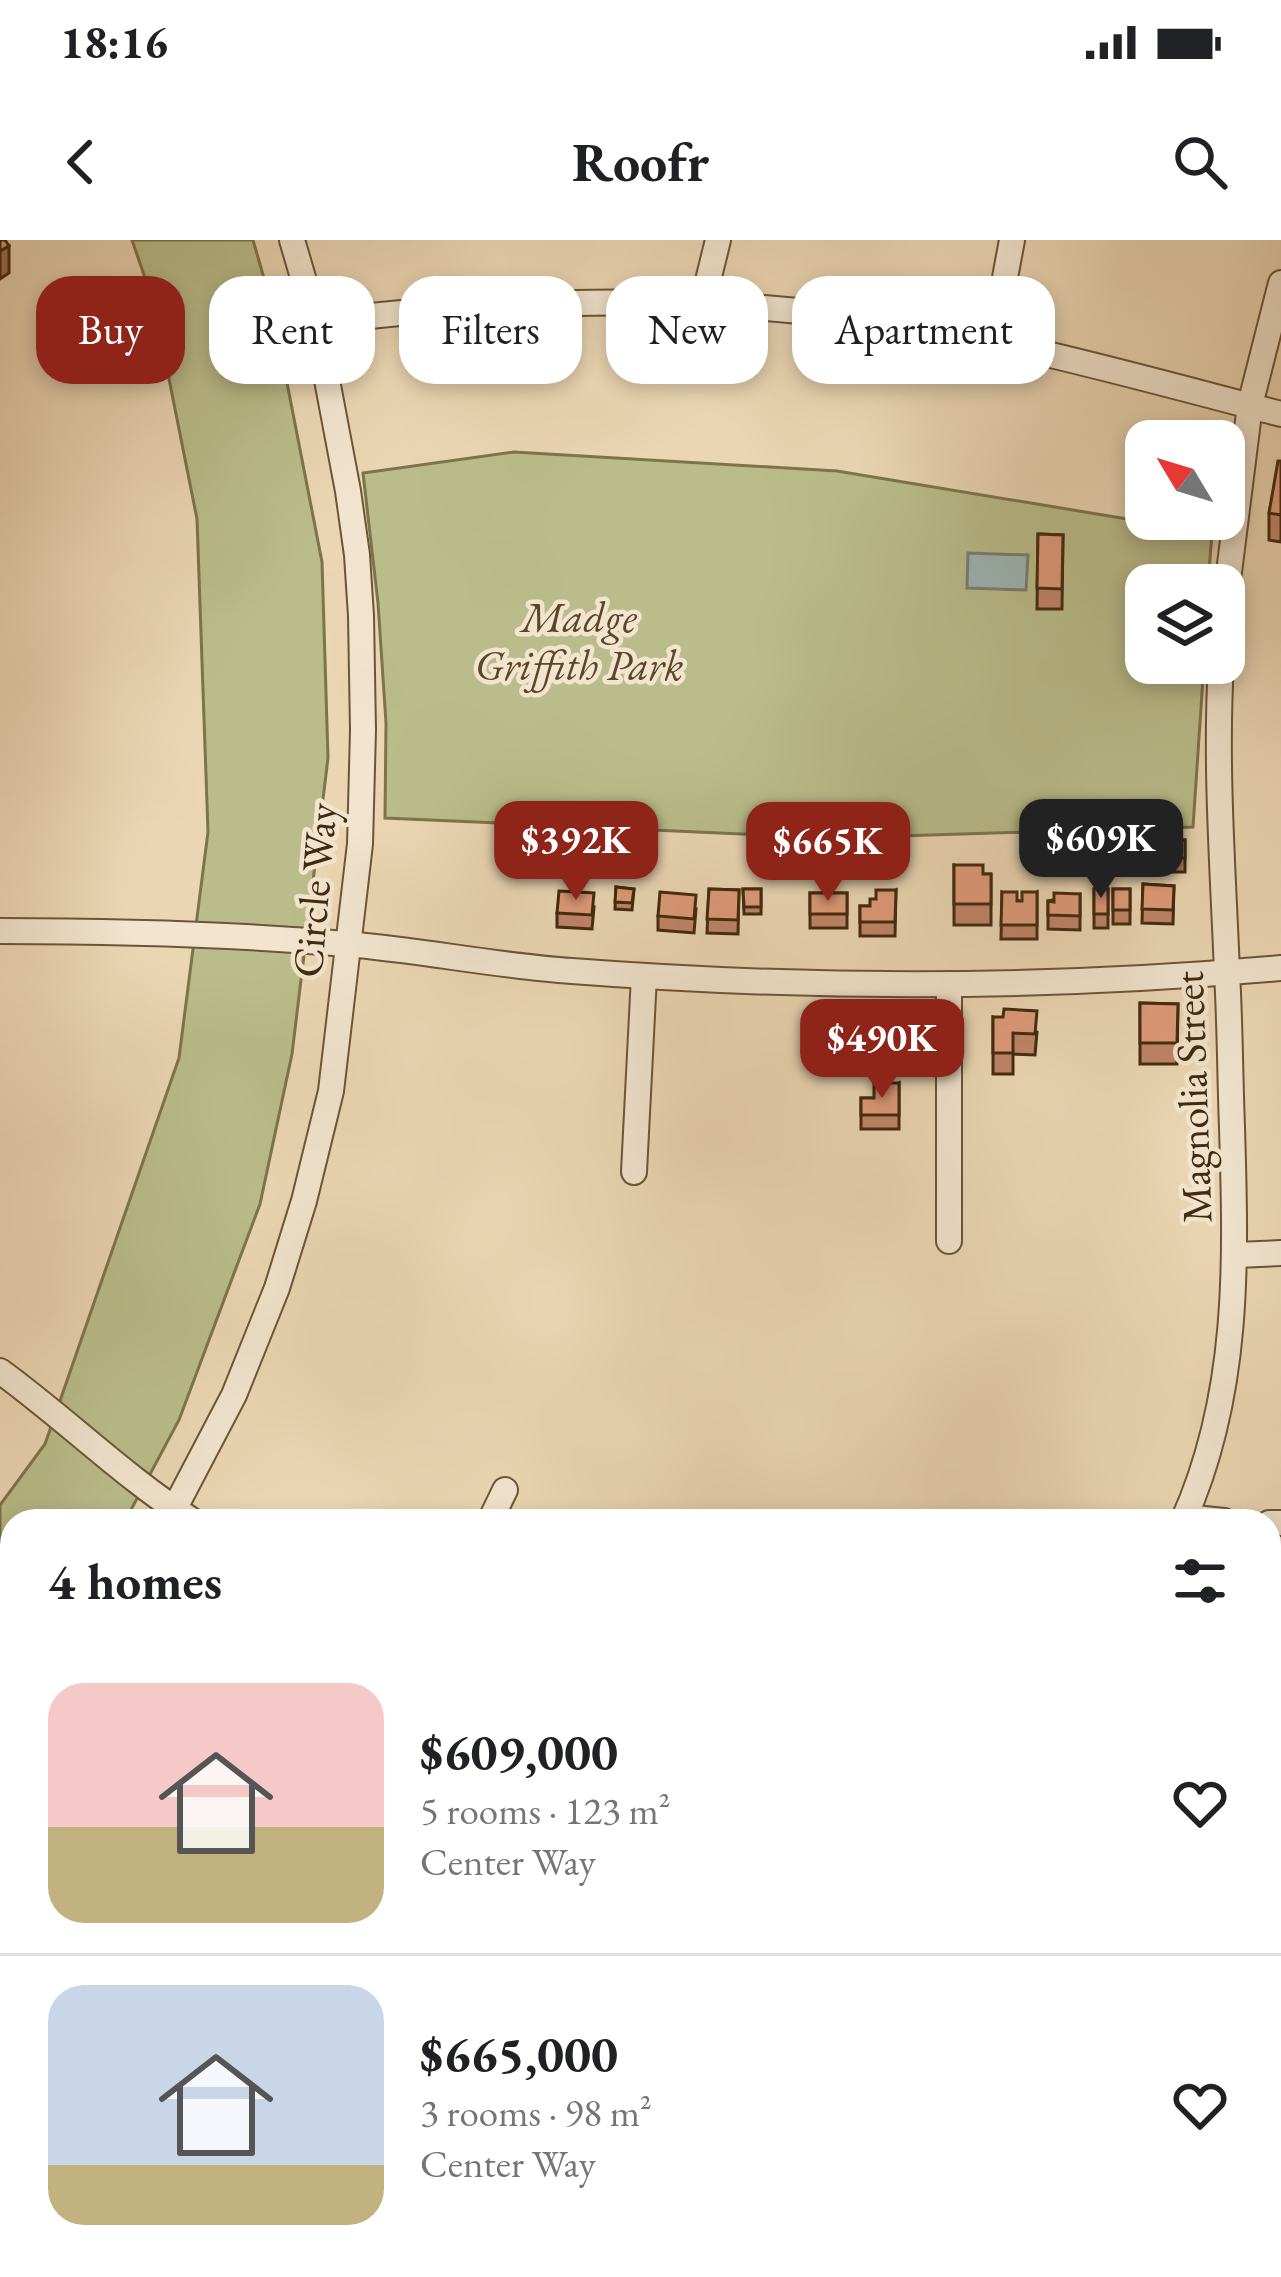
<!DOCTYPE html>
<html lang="en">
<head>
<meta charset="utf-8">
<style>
  body { margin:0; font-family:"EB Garamond",serif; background:#f2f2f2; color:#202124; height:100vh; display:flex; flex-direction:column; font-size:45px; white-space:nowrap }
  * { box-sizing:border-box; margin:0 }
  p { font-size:39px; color:#757577 }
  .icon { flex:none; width:66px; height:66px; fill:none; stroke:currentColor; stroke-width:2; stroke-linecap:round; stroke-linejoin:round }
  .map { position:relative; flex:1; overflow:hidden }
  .details { position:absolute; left:0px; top:1269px; width:1281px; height:768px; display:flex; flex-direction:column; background:#fff; border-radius:36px 36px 0 0; box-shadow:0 6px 18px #0003 }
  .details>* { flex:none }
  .banner { position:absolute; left:36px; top:36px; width:1209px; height:108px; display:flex; gap:24px }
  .needle { width:78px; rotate:308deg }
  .controls { position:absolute; left:1125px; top:180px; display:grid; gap:24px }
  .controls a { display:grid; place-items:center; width:120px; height:120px; border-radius:24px; background:#fff; box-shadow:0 6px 18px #0003; font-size:60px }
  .price { position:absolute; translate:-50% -102px; padding:0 27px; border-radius:24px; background:#8f2418; color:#fff; font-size:39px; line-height:78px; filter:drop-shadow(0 3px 6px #0008) }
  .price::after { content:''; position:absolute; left:50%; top:72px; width:36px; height:27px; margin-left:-18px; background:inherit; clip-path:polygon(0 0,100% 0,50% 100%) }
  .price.on { background:#222; color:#fff }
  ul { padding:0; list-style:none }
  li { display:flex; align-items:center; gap:36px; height:300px; padding:0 48px }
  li+li { border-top:3px solid #e0e0e0 }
  li span { display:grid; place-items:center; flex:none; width:336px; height:240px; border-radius:36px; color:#555 }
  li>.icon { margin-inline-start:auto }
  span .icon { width:144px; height:144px; fill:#fffc; stroke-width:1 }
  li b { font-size:51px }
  h2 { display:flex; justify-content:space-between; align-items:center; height:144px; padding:0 48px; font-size:51px }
  .tag { padding:0 42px; border-radius:36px; background:#fff; box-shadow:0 6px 18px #0003; font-size:42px; line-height:108px }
  .tag.on { background:#8f2418; color:#fff }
  .status { display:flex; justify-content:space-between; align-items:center; height:84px; padding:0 60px; background:#fff; direction:ltr }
  .status svg { height:33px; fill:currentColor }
  header { display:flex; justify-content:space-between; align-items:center; height:156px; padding:0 48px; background:#fff; font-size:54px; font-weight:700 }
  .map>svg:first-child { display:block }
  .green { fill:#babd8b; stroke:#7e744c; stroke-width:3 }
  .water { fill:#9cb6b7; stroke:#787e73; stroke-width:3 }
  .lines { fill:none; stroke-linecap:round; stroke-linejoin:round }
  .minor-casing { stroke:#6c5537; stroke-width:28 }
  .major-casing { stroke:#422a0e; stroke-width:34 }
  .highway-casing { stroke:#422a0e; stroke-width:38 }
  .minor { stroke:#f2e4ce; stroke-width:24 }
  .major { stroke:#e6bb7a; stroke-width:30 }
  .highway { stroke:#e6bb7a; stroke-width:33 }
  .wall { fill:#c08469; stroke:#422a0e; stroke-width:3 }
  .shaded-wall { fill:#9c6c55; stroke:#422a0e; stroke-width:3 }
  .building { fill:#df9a7a; stroke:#422a0e; stroke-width:3 }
  .labels { text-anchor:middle; stroke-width:9; stroke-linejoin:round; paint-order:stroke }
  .park-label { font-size:42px; font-style:italic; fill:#5a4727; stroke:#f2e4ce }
  .street-label { font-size:42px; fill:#422a0e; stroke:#f2e4ce }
</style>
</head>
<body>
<div class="status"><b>18:16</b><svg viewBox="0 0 49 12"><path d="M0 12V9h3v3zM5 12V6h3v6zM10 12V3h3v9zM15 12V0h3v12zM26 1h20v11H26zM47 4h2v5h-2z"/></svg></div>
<header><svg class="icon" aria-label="back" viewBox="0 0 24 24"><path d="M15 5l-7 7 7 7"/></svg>Roofr<svg class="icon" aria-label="search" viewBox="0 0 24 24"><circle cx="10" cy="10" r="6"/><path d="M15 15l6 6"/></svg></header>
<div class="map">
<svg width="1281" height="2037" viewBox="0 0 1281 2037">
  <rect width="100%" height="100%" fill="#ebd6b3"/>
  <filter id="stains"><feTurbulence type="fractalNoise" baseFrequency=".00167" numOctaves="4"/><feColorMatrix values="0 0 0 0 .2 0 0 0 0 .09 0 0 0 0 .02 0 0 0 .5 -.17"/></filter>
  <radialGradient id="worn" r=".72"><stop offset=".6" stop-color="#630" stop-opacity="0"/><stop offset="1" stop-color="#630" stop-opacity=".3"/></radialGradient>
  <g class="green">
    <path d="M132 0H253L272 66 322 322 328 518 292 814 260 964 179 1180 125 1281H12V1454L0 1471V1265L45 1204 179 818 208 592 197 279 154 64Z"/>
    <path d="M514 212 837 231 1212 293 1208 345H1146V423H1204L1193 587 834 598 385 578 386 483 378 363 363 233Z"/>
  </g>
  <path class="water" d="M968 313 1028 315 1026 350 967 348Z"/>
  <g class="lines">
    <g class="minor-casing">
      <g id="minor">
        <path d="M702 65 718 0"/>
        <path d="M316 82C488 61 662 54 835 75 986 93 1134 136 1281 174"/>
        <path d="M993 102 1012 0"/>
        <path d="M1224 372 1250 165 1281 43"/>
        <path d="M0 691C115 691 231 694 346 704 421 710 496 726 572 731 807 749 1046 749 1281 728"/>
        <path d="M634 932 644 736"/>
        <path d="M949 1001V744"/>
        <path d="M1236 1015 1281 1013"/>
        <path d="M0 1131C66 1179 124 1237 193 1281"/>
        <path d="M1185 1277 1224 1281"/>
        <path d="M168 1281 234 1155 277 1048 304 961 331 851 360 604 363 490 361 376 357 315 348 251 316 82 292 0"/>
        <path d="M490 1281 505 1250"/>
        <path d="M1183 1281C1240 1154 1236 1023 1232 887 1230 836 1230 784 1227 733 1223 629 1215 526 1221 423"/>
        <path d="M1269 1283H1281"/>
        <path d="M0 1542 12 1526"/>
        <path d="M1269 1594H1281"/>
      </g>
    </g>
    <g class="major-casing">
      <g id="major">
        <path d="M0 1649 12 1659"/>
        <path d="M0 1688 12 1699"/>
        <path d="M1269 1810 1281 1806"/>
        <path d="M1269 1991 1281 1987"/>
        <path d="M302 2025 310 2037"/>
        <path d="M342 2025 350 2037"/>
        <path d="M652 2037 681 2025"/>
        <path d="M1134 2037 1169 2025"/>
      </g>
    </g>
    <g class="highway-casing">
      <g id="highway">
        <path d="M1269 1879 1281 1875"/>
        <path d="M1269 1933 1281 1930"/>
        <path d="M805 2037 836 2025"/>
        <path d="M964 2037 998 2025"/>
      </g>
    </g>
    <use href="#minor" class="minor"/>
    <use href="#major" class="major"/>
    <use href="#highway" class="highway"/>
  </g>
  <g class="wall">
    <path d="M1281 221V302L1269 300V273Z"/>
    <path d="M1038 294 1063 295 1062 369H1037Z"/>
    <rect x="1164" y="600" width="21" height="32"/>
    <path d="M954 625 983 634H991V685H954Z"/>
    <path d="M1143 644 1174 646 1173 684 1142 683Z"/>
    <path d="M616 647 634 649 632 670 615 669Z"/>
    <path d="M709 649 739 650 738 694 707 693Z"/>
    <path d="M743 649H761V674H744Z"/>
    <rect x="1094" y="649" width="14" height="39"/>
    <rect x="1113" y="649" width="17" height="35"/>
    <path d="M896 650 895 696H860V666H870Z"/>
    <path d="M1002 652 1017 661H1022L1037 652V699H1001Z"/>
    <rect x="810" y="653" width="37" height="35"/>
    <path d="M1080 654V690L1048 689V661Z"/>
    <path d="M594 667 592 689 557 687V673Z"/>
    <path d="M696 669 694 693 658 690V676Z"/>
    <path d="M1140 763 1178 764 1177 824H1140Z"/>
    <path d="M993 777 1037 792 1035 815 1013 814V834H993Z"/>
    <path d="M899 843V889H861V858H874Z"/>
    <path d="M12 1947V2006L0 1992V1957Z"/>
    <path d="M27 2025H209L219 2037H37Z"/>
  </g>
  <g class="shaded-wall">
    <path d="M9 6V33L0 39V11Z"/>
    <path d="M8 1872V1899L0 1905V1878Z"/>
    <path d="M46 2025H61V2036L46 2037Z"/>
  </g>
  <g class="building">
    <path d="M0 0H5L9 6 0 11Z"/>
    <path d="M1278 221H1281V275L1269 273Z"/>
    <path d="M1038 294 1063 295 1062 349 1037 348Z"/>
    <rect x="1164" y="600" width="21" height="18"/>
    <path d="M954 625H983V634H991V664H954Z"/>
    <path d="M1143 644 1174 646 1173 670 1142 669Z"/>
    <path d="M616 647 634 649 632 663 615 662Z"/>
    <path d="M709 649 739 650 738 680 707 679Z"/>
    <path d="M743 649H761V667H744Z"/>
    <rect x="1094" y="649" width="14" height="25"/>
    <rect x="1113" y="649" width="17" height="21"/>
    <path d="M876 650H896L895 682H860V666H870V659H876Z"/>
    <path d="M559 651 594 653 592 675 557 673Z"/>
    <path d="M660 652 696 655 694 679 658 676Z"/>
    <path d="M1002 652H1017V661H1022V652H1037V685H1001Z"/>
    <rect x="810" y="653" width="37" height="21"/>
    <path d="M1054 653 1080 654V676L1048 675V661L1054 662Z"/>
    <path d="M1140 763 1178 764 1177 803H1140Z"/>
    <path d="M1004 769 1037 771 1035 794 1013 793V813H993V777H1003Z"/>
    <path d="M874 843H899V875H861V858H874Z"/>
    <path d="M0 1862 8 1872 0 1878Z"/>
    <path d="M12 1947V1979L0 1964V1957Z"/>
    <path d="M75 2025H209L219 2037H85Z"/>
  </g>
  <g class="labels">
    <g class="park-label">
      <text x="579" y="392">Madge<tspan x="579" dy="48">Griffith Park</tspan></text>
    </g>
    <g class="street-label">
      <text transform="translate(314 650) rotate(-85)" y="15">Circle Way</text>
      <text transform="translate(1192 857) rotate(-92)" y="15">Magnolia Street</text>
    </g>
  </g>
  <rect width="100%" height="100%" filter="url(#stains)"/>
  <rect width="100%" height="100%" fill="url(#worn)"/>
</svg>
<div class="controls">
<a><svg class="needle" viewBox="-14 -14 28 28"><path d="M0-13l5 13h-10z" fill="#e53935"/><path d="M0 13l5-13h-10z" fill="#757577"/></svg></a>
<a><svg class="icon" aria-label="layers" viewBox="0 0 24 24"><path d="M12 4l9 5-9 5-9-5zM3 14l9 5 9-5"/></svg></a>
</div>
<b class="price on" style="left:1101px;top:661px">$609K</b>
<b class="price" style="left:576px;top:663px">$392K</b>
<b class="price" style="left:828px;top:664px">$665K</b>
<b class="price" style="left:882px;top:861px">$490K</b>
<div class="banner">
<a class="tag on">Buy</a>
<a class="tag">Rent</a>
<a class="tag">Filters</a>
<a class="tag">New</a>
<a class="tag">Apartment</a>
</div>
<section class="details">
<h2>4 homes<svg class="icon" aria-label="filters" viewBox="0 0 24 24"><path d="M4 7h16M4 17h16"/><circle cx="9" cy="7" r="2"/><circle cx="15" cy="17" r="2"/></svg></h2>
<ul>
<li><span style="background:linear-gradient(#f6c9c9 60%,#c2b280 0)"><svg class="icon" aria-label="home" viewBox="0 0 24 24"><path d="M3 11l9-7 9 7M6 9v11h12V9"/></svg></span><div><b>$609,000</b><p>5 rooms · 123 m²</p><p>Center Way</p></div><svg class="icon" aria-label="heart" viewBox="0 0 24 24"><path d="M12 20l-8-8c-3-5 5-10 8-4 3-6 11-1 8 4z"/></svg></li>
<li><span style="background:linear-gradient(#c9d6e8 75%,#c2b280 0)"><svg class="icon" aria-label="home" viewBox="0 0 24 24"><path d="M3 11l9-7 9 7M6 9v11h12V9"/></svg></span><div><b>$665,000</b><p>3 rooms · 98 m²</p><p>Center Way</p></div><svg class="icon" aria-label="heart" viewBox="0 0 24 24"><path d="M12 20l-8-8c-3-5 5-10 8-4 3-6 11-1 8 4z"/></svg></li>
</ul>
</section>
</div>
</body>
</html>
